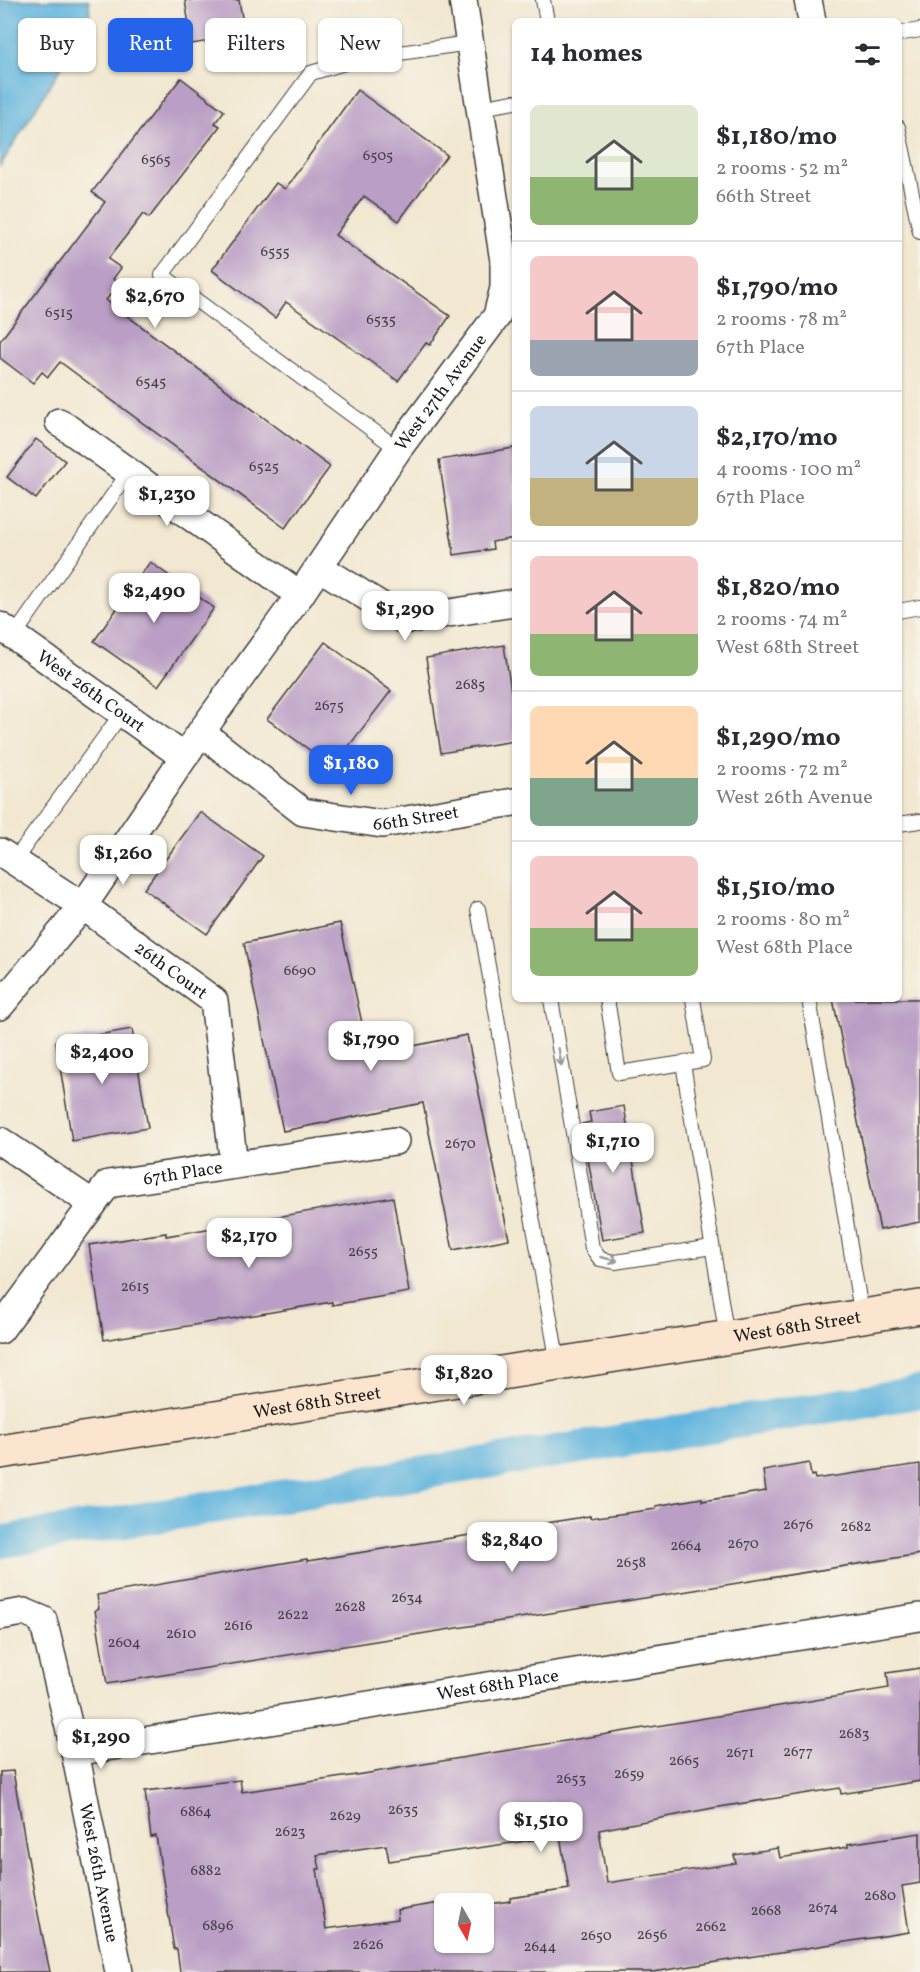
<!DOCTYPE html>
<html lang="en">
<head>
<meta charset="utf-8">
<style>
  body { margin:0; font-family:Vollkorn,serif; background:#f7f7f7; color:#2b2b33; height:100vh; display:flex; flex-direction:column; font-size:22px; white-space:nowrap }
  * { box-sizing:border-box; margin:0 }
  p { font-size:20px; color:#7c7c81 }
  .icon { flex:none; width:33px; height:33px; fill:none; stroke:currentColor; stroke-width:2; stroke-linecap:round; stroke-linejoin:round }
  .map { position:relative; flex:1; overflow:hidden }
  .sheet { position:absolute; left:512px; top:18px; width:390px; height:984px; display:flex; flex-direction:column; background:#fff; border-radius:9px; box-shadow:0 2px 4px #0004 }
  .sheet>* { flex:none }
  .guide { position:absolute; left:18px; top:18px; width:404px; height:54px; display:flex; gap:12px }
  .needle { width:39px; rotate:171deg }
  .tools { position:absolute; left:434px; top:1893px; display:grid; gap:12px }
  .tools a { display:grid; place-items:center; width:60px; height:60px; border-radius:9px; background:#fff; box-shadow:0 2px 4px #0004; font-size:30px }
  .price { position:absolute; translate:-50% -51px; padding:0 14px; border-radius:12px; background:#fff; color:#222; font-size:20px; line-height:39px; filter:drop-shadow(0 2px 3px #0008) }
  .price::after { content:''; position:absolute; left:50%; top:36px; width:18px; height:14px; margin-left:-9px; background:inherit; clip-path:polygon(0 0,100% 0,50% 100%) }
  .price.current { background:#2563eb; color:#fff }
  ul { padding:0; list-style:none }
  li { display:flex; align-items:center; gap:18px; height:150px; padding:0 18px }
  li+li { border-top:2px solid #e1e1e2 }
  li span { display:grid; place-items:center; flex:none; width:168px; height:120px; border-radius:9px; color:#555 }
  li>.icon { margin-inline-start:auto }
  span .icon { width:72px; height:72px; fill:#fffc; stroke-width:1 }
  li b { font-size:26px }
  h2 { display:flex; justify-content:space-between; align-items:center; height:72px; padding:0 18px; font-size:26px }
  .pill { padding:0 21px; border-radius:9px; background:#fff; box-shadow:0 2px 4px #0004; font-size:21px; line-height:54px }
  .pill.current { background:#2563eb; color:#fff }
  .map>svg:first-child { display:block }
  .water { fill:#62b5de; stroke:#3f687d; stroke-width:1.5 }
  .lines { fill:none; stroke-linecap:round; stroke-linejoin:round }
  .canal { stroke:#62b5de; stroke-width:33 }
  .building { fill:#ba9ec5; fill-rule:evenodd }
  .lane-casing { stroke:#3c3b37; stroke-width:16 }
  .street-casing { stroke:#3c3b37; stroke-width:30 }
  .secondary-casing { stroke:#3c3b37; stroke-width:36 }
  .lane { stroke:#fff; stroke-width:14 }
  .street { stroke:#fff; stroke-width:27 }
  .secondary { stroke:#fce5cf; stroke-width:33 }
  .oneway { stroke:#999 }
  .labels { text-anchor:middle; stroke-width:4.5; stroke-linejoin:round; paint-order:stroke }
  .number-label { font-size:15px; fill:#443c46 }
  .street-label { font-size:18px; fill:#1c1c1c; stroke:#f7f3e8 }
</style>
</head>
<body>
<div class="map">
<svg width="920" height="1972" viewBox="0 0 920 1972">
  <rect width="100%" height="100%" fill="#f7f3e8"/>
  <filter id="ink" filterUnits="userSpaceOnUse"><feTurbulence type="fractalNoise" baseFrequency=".0167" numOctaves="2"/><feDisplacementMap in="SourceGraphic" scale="12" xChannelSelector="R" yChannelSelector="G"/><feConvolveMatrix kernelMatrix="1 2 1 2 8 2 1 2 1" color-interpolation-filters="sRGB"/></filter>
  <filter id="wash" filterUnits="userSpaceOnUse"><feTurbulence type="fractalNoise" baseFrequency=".008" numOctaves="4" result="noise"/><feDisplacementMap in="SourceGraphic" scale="24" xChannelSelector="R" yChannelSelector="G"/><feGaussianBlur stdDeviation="1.35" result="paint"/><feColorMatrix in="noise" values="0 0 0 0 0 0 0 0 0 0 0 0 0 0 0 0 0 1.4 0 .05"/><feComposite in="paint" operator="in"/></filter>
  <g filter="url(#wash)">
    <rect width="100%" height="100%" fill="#f2e8d2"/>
    <path class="water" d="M0 0H89L90 21 0 166Z"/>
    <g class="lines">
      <path class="canal" d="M0 1542 920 1392"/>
    </g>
    <g id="blocks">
      <g class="building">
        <path d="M185 0H239L245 35 192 44Z"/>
        <path d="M181 78 224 111 215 123 220 126 149 218 143 214 108 259 121 268 113 279 118 284 106 300 330 467 285 528 60 362 48 377 42 372 33 383 0 358V341L105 202 92 192Z"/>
        <path d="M357 90 447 155 399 221 364 196 335 235 450 316 430 345 426 343 398 381 286 302 275 318 212 270 276 183 285 189Z"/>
        <path d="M36 439 65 461 36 499 7 477Z"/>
        <path d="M514 448V538L492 542 493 549 454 555 439 460Z"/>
        <path d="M150 562 214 608 158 686 94 641Z"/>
        <path d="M325 642 391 691 333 767 267 719Z"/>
        <path d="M504 645 514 711V741L441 753 426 658Z"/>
        <path d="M200 812 263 856 207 934 144 889Z"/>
        <path d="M340 923 369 1055 467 1035 509 1239 453 1250 423 1103 283 1131 244 943Z"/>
        <path d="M833 999H920V1222L880 1230Z"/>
        <path d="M132 1029 148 1128 72 1141 56 1042Z"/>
        <path d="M624 1106 645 1233 602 1240 582 1124 591 1122 589 1112Z"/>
        <path d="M393 1197 409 1292 332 1305V1302L104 1340 89 1245 166 1233V1236Z"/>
        <path d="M809 1463 811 1476 814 1475 815 1479 920 1464V1554L107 1684 95 1610 99 1609 97 1595 307 1559V1561L590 1516V1518L656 1509V1506L702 1498V1501L766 1491 763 1471Z"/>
        <path d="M920 1668V1781L841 1794 840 1788 713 1808 599 1830 607 1883 736 1863 734 1855 778 1848 780 1858 848 1847V1844L920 1833V1883L902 1886 909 1932 653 1972H180L177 1949H174L156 1836 151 1837 145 1791 240 1780 242 1792 363 1774 889 1688 887 1673ZM560 1836 569 1889 510 1898V1901L483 1905V1942H444V1904L452 1901 397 1910 398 1919 326 1929 317 1869H320L317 1855 386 1845 389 1861Z"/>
        <path d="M13 1771 36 1904 50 1972H0V1772Z"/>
      </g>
    </g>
  </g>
  <g filter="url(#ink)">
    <use href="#blocks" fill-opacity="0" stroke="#3c3b37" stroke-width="1.5"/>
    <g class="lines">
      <g class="lane-casing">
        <g id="lane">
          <path d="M543 0 547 21"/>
          <path d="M898 34 920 30"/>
          <path d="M480 108 514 102"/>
          <path d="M898 127 920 232"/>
          <path d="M398 449 162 275 311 73 358 59 469 43"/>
          <path d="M898 611 920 607"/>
          <path d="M14 636 129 472"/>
          <path d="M898 824 920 821"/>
          <path d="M14 861 122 713"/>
          <path d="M478 909 558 1364"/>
          <path d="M551 999 592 1248 600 1259 615 1262 712 1247"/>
          <path d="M607 999 619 1073 703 1060 693 999"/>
          <path d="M809 999 862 1317"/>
          <path d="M683 1063 727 1338"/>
        </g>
      </g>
      <g class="street-casing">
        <g id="street">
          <path d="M808 0 812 21"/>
          <path d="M59 422 300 595"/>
          <path d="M319 567 404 620 514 603"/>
          <path id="s1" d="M0 626 184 757"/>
          <path id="s2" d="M201 732 303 812 382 824 514 802"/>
          <path id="s3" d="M0 852 83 906 214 1001 234 1165"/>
          <path id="s4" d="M0 1006 83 906 201 732 300 595 398 449 497 316 504 288V261L463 0"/>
          <path id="s5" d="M0 1141 93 1204 108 1184 395 1141"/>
          <path d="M0 1330 93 1204"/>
          <path id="s6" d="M0 1616 24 1612 43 1620 75 1752 119 1972"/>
          <path id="s7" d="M75 1752 920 1617"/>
        </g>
      </g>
      <g class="secondary-casing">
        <g id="secondary">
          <path id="s8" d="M0 1452 920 1307"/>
        </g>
      </g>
      <use href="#lane" class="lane"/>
      <use href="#street" class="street"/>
      <use href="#secondary" class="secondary"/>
    </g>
    <defs><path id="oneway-shaft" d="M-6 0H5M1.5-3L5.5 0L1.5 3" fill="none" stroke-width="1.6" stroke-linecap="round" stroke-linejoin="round" transform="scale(1.5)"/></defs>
    <g class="oneway">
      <use href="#oneway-shaft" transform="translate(560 1057) rotate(81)"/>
      <use href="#oneway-shaft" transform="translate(609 1259) rotate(13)"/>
    </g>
  </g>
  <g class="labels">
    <g class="number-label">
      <text x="378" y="160">6505</text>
      <text x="156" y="164">6565</text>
      <text x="275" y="256">6555</text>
      <text x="59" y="317">6515</text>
      <text x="381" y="324">6535</text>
      <text x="151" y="386">6545</text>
      <text x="264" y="471">6525</text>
      <text x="470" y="689">2685</text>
      <text x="329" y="710">2675</text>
      <text x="300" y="975">6690</text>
      <text x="460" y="1148">2670</text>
      <text x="363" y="1256">2655</text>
      <text x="135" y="1291">2615</text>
      <text x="798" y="1529">2676</text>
      <text x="856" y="1531">2682</text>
      <text x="743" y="1548">2670</text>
      <text x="686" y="1550">2664</text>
      <text x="631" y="1567">2658</text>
      <text x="407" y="1602">2634</text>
      <text x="350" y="1611">2628</text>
      <text x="293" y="1619">2622</text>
      <text x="238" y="1630">2616</text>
      <text x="181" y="1638">2610</text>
      <text x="124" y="1647">2604</text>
      <text x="854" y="1738">2683</text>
      <text x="798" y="1756">2677</text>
      <text x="740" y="1757">2671</text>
      <text x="684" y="1765">2665</text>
      <text x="629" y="1778">2659</text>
      <text x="571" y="1783">2653</text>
      <text x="403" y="1814">2635</text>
      <text x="196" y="1816">6864</text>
      <text x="345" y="1820">2629</text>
      <text x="290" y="1836">2623</text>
      <text x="206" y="1875">6882</text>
      <text x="880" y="1900">2680</text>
      <text x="823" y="1912">2674</text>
      <text x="766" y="1915">2668</text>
      <text x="218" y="1930">6896</text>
      <text x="711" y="1931">2662</text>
      <text x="652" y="1939">2656</text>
      <text x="596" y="1940">2650</text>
      <text x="368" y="1949">2626</text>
      <text x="540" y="1951">2644</text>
    </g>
    <g class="street-label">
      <text dy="6" stroke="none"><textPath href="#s4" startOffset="756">West 27th Avenue</textPath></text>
      <text dy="6" stroke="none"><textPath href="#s1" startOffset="112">West 26th Court</textPath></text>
      <text dy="6" stroke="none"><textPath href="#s2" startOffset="244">66th Street</textPath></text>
      <text dy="6" stroke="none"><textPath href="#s3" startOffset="208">26th Court</textPath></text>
      <text dy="6" stroke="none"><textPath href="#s5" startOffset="213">67th Place</textPath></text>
      <text dy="6" stroke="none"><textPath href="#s8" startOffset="807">West 68th Street</textPath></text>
      <text dy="6" stroke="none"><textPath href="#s8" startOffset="321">West 68th Street</textPath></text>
      <text dy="6" stroke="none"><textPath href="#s7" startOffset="428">West 68th Place</textPath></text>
      <text dy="6" stroke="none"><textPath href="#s6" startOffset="304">West 26th Avenue</textPath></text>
    </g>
  </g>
</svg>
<div class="tools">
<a><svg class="needle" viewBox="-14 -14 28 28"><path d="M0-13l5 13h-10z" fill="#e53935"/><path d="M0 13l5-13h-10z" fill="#7c7c81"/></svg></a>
</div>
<b class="price" style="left:155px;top:329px">$2,670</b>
<b class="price" style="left:167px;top:527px">$1,230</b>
<b class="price" style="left:154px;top:624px">$2,490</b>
<b class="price" style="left:405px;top:642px">$1,290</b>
<b class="price current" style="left:351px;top:796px">$1,180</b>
<b class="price" style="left:123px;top:886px">$1,260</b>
<b class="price" style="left:371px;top:1072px">$1,790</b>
<b class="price" style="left:102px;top:1085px">$2,400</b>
<b class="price" style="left:613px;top:1174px">$1,710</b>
<b class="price" style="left:249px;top:1269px">$2,170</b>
<b class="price" style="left:464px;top:1406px">$1,820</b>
<b class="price" style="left:512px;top:1573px">$2,840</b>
<b class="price" style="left:101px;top:1770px">$1,290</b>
<b class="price" style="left:541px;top:1853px">$1,510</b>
<div class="guide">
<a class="pill">Buy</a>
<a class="pill current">Rent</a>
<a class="pill">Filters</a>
<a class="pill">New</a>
</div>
<section class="sheet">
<h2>14 homes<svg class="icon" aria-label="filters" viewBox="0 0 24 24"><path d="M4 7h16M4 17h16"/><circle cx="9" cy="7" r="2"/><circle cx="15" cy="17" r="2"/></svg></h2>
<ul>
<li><span style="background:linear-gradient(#dfe7d0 60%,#8fb573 0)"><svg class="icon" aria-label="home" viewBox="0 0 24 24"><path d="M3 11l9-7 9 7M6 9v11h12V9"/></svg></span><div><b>$1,180/mo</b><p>2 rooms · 52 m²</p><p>66th Street</p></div></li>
<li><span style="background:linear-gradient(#f6c9c9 70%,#9aa5b1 0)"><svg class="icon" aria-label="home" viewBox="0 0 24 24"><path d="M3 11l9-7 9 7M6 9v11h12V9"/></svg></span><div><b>$1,790/mo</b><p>2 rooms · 78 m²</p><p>67th Place</p></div></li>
<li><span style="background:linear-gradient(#c9d6e8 60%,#c2b280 0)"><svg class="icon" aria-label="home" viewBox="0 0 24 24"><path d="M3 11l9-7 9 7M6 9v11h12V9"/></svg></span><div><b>$2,170/mo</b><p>4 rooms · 100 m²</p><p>67th Place</p></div></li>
<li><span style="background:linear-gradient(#f6c9c9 65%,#8fb573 0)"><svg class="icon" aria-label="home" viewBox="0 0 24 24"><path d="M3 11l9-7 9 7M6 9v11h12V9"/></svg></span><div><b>$1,820/mo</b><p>2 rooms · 74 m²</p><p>West 68th Street</p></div></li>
<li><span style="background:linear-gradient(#ffd9b3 60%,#7fa58c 0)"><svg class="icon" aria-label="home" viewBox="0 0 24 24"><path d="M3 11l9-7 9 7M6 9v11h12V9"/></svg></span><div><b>$1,290/mo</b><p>2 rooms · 72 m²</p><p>West 26th Avenue</p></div></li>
<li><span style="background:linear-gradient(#f6c9c9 60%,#8fb573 0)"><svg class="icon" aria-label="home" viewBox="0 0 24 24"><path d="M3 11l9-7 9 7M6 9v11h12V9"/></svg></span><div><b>$1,510/mo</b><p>2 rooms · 80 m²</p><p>West 68th Place</p></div></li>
</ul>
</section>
</div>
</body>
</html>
